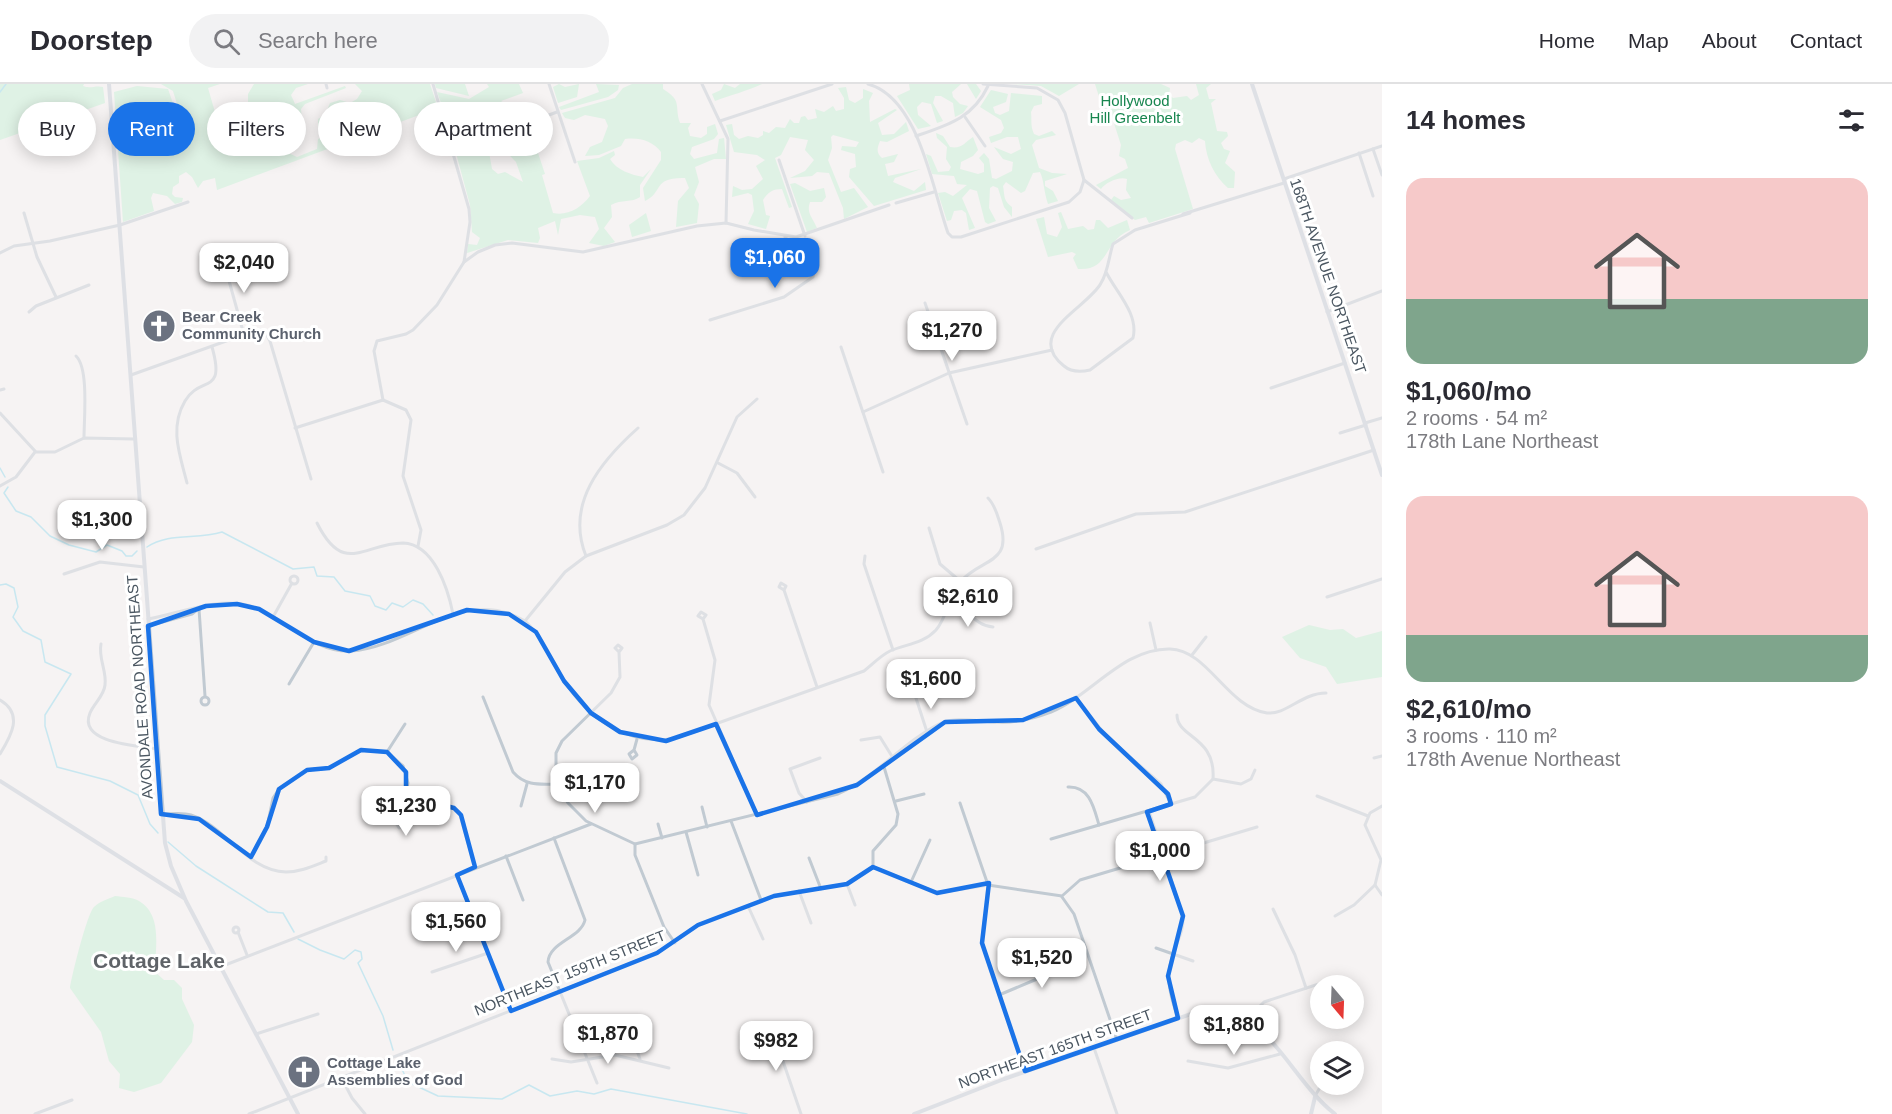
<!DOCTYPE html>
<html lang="en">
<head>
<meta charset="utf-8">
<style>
  body { margin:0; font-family:Helvetica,sans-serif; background:#f2f2f3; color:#2b2b33; height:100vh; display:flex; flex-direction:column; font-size:22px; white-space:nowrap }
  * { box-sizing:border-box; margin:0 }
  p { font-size:20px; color:#7c7c81 }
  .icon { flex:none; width:33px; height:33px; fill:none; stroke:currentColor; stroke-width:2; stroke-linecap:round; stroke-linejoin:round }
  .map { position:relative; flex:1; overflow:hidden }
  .side { display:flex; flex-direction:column; background:#fff; width:510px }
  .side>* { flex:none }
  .guide { position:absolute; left:18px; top:18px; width:570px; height:54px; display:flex; gap:12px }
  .needle { width:39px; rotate:161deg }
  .buttons { position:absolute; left:1310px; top:891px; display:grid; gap:12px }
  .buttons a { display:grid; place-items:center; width:54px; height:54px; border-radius:50%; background:#fff; box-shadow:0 3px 15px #0003; font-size:30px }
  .price { position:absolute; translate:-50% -51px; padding:0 14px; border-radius:12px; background:#fff; color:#222; font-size:20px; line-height:39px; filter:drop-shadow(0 2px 3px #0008) }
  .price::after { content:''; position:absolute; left:50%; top:36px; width:18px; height:14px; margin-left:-9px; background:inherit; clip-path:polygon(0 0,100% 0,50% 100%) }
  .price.selected { background:#1a73e8; color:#fff }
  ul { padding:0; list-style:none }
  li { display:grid; align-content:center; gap:12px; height:318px; padding:0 24px }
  li span { display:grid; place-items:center; height:186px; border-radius:18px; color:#555 }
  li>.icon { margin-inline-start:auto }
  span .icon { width:108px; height:108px; fill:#fffc; stroke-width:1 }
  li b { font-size:26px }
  h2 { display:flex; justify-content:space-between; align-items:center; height:72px; padding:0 24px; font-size:26px }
  .chip { padding:0 21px; border-radius:27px; background:#fff; box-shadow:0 3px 15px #0003; font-size:21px; line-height:54px }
  .chip.selected { background:#1a73e8; color:#fff }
  header { display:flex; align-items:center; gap:36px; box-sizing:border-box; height:84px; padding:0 30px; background:#fff; border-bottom:2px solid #e1e1e2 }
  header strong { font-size:28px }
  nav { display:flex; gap:33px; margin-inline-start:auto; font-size:21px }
  .search { width:420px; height:54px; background:#f2f2f3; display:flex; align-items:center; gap:15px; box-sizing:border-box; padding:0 21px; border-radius:33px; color:#7c7c81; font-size:22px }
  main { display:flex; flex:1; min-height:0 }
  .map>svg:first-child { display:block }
  .green { fill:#c3f1d5 }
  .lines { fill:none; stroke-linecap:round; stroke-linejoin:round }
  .stream { stroke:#90daee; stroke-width:1.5 }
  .street { stroke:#c1cad2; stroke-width:3 }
  .secondary { stroke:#c1cbd6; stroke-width:4 }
  .marked { fill:none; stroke:#1a73e8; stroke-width:4.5; stroke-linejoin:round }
  .labels { text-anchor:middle; stroke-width:6; stroke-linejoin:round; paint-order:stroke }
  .park-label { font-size:15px; fill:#17864f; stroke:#fff }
  .street-label { font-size:15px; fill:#4a5661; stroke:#fff }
  .worship-label { font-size:15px; font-weight:bold; fill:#5b616d; stroke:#fff; text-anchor:start }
  .district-label { font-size:21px; font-weight:bold; fill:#5f6368; stroke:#fff }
</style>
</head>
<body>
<header>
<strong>Doorstep</strong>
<div class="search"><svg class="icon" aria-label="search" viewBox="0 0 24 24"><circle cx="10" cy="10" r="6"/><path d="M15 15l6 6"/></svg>Search here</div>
<nav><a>Home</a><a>Map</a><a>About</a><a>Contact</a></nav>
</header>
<main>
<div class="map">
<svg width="1382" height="1030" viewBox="0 0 1382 1030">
  <rect width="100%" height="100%" fill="#f5f3f3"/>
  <g class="green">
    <path d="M0 0H84L83 2C90 5 96 1 103 3L105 19 0 56Z"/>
    <path d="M161 0H220L208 4 221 49 242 40 239 33 241 20 248 18V10L254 0H308L296 4 291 11 295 20 345 2 346 4 305 20 301 25 302 37 295 39 288 31 275 36 280 65 297 73 317 65 318 55 327 51 325 45 318 42V35L325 31 330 19 340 16 350 19 357 15 362 7 355 0H430L438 24 217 106 215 94 203 97 198 104 192 93 186 88 179 92V99L173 103 172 110 175 113 183 114 182 118 175 120 167 112 153 109 151 114 154 127 123 138 114 8 137 2 168 5 178 34 170 39 169 56 176 68 184 65 194 43 182 36 173 7Z"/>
    <path d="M435 0H465L469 12 436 4Z"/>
    <path d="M487 0H519L523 9 501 17 507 21 513 31H520L525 37 457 63 437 8 469 15 489 3Z"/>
    <path d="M559 0 565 3 579 0 577 13 558 19 553 3Z"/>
    <path d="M596 0 619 1 618 6 608 13 561 26 559 23 599 8Z"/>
    <path d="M632 0H663V5C683 17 674 22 680 39H691L688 44 690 52 701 54 707 50V43L715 40 718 50 714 55 692 63 690 70 694 75 717 69 719 55 724 54 726 75H714L695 83 699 98 694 111 699 120 697 139 676 143 678 117 689 104 685 94C652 93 664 108 645 117L643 104 661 76V68C653 57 639 53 625 55L621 62 599 71 585 72 590 63 602 58 608 42 605 35 585 31 574 36 565 34 562 29 615 14 623 4Z"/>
    <path d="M724 0 735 4 740 0H762C747 7 731 11 715 17L712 10 721 6Z"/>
    <path d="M909 0H976L981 7 976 15 967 0H961L952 8 953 13 960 20 968 22 963 29 955 33 953 19 941 12H935L933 19 943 37 937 39 931 20 922 18 917 23 918 31 931 42 918 45 897 12 910 6Z"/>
    <path d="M1012 0H1079L1059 12 1041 2Z"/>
    <path d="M1095 0H1161L1170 4 1169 11 1173 14 1187 12 1191 16 1199 11 1196 0H1211L1206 4 1209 15H1216L1211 19 1217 47 1227 48 1228 52 1221 59 1224 65 1230 67 1225 79 1235 88 1234 104H1228C1215 93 1206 75 1205 57L1199 54 1192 59 1185 56 1176 60 1175 65 1193 125 1149 139 1146 133 1135 136 1111 116 1114 112 1121 116 1131 114 1126 106 1127 95C1119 92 1105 99 1101 105L1096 101 1128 84 1125 75 1119 72 1121 61 1112 33 1097 37 1104 28Z"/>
    <path d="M846 3 849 16 855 19 863 14V5L873 9 869 17 870 38 895 25 897 26 878 39 882 51 894 50 906 38 909 47 887 58 880 57C877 64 876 69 882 74L898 70 894 78 885 80 888 92 921 85 895 94 893 98 914 107 925 98 926 106 874 122 849 93 850 85 856 83 855 70 841 66 842 62 856 63 859 58 833 51 831 53 832 64 828 76 841 108 854 104 868 123 844 135 843 124 829 89 817 88 812 92 790 94 805 87 814 76 805 66 808 56 790 53 781 71 775 74 792 123 789 124 782 105C773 105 768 108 763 116L766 131 770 132 766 145 748 140 754 127 752 111 748 109 732 113 733 102 742 106 752 105 763 95 756 82 765 76 757 71 734 68 726 41 732 40 734 51 739 55 748 52 758 54 763 51V47L769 49 776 43 785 44 790 35 794 39H799L801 33 805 32 808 36 817 34 815 25 824 28 833 22 836 27 844 25V14L838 4Z"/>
    <path d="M991 6 1008 10 1006 18 993 23 995 29 1000 31 1009 27 1011 9 1042 12V20L1034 22 1031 28C1032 36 1030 41 1034 50L1039 52 1052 47 1056 51 1036 56 1032 61 1039 84 1052 89 1067 90 1045 97V102L1053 107 1058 117 1048 120C1044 109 1044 96 1040 88L1033 89 1025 107 1021 109 1006 98 1003 102C1005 113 1003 116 1012 123V133L1004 123 998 104 993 102 990 104 989 124 996 137 988 140 985 138 977 107 970 105 962 114 975 144 969 146 966 129 962 126 954 127 951 136 947 137 938 109 945 108 953 112 967 101 957 100 954 92 932 90 926 70 931 72 938 88 949 87 951 83 946 75 947 63 937 54 936 49 943 52 950 63C962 65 964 59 973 53L978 66 973 72 961 78 960 85 978 90 984 88V80L979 74 984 69 989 75 992 94 996 95 1012 87 1013 78 1003 75 994 63 1011 70 1021 65 1018 53H1007L991 59 989 53 1001 49 1004 44 1001 36 980 23Z"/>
    <path d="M528 41 530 48H540L546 52 543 64 537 66 545 90 542 91 553 129C568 132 581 124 590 112L577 77 599 74 614 67 615 71 610 75C616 86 632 91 643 93L651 85 640 101V113C632 119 621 115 611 121L612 133 604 144 615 158 604 162 589 159 599 145 595 133 580 131 561 135 558 151 555 137 538 144 540 154 538 159 508 156 467 169 468 160 477 161 480 154 472 148 470 121 456 69 487 57 492 85 498 90 505 88 523 98 516 78 493 54Z"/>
    <path d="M795 99 810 107 824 104 826 113 822 118H810C806 129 813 134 817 144L807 148 790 100Z"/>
    <path d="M1061 128 1068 145 1083 142 1088 146 1094 145 1096 136H1100L1108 144 1127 136 1130 146C1103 157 1110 187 1078 185L1073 174 1076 170 1072 168 1048 173 1036 135 1044 133 1047 150 1057 153 1062 143 1058 129Z"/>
    <path d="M646 129 651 147 632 153 629 141Z"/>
    <path d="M1309 541 1330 546 1343 545 1356 554 1382 547V593L1337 600 1326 583 1300 574 1282 553Z"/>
    <path d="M115 812C122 813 133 813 139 817 163 831 155 865 155 888L164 896H174L182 904V915L194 941 192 958 161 999 134 1008 119 1004 120 990 109 977 101 948 70 904C72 891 87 830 94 823 99 818 108 815 115 812Z"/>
  </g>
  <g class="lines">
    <g class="stream">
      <path d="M0 8 6 0"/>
      <path d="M0 384 5 393"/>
      <path d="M8 403 4 409 16 427 31 433 50 452 69 461 96 468 107 461 122 467 126 472H132L137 467"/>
      <path d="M147 463C169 448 197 456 222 448L293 485 314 483 317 492 334 493 345 507 370 512 375 522 386 526 392 519 403 523 413 516 423 520 433 531"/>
      <path d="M0 501 6 500 14 504 18 523 13 533 23 547 41 556 45 578 71 590 45 631V642L57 683 110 697 138 711 150 740 158 749"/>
      <path d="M168 758 196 782 268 828 283 829 294 848"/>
      <path d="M298 855 320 866 344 875 355 866 361 868 362 875 358 879 383 932 393 966"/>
      <path d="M399 979 408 998 438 1012 502 1015 529 1001 550 1012 577 1007 594 1010 611 1005 747 1030"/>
    </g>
    <g class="street">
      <path d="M326 0 327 4"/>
      <path d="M433 0 469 125 470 138 464 178"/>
      <path d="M549 0 575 78"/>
      <path d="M702 0 728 55 726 139"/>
      <path d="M868 0C919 14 932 104 948 149L952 153H961L1069 118 1080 108 1084 96"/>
      <path d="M983 0 1037 4 1058 16 1065 29 1084 96 1132 134"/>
      <path d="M965 33 985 62"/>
      <path d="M720 37 832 0"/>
      <path d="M916 52C948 41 973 34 988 2"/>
      <path d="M1373 65 1382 91"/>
      <path d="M454 66 557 28"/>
      <path d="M1359 69 1373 112"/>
      <path d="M779 76 805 152"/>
      <path d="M1284 95 1382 62"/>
      <path d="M896 119 934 108"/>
      <path d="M24 129 37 173 56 213"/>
      <path d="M1183 130 1284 99"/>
      <path d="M0 169 14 162 50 157 120 141 188 118"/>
      <path d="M223 175 244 251"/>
      <path d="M1106 188C1116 208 1139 230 1133 254L1090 286C1081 288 1071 288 1064 282 1023 249 1089 223 1101 199 1108 188 1109 172 1113 160L1135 146 1190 129"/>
      <path d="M925 219 967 340"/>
      <path d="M29 228 36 222 89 201"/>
      <path d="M1327 228 1382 207"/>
      <path d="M710 236 784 213 813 193 815 183 785 153"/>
      <path d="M841 263 883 388"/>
      <path d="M76 272C89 284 84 335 84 354"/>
      <path d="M131 291 257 246H264L270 257 311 395"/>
      <path d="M1271 304 1345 279"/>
      <path d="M0 306 4 305"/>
      <path d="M383 316 374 267 377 257 406 250 413 246 437 221 464 178 478 168 495 161 512 159 583 168 697 142 726 139 754 146 796 153 889 121"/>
      <path d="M383 316 406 326 411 336 403 392 421 446 418 462"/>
      <path d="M863 328 949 289 1052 266"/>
      <path d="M0 329 35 367"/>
      <path d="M1365 339 1382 334"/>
      <path d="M295 344 383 316"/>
      <path d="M1340 349 1366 341"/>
      <path d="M718 379 737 389 755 413"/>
      <path d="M187 399C180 371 169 344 185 317 200 291 226 312 212 263"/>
      <path d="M0 402 16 393 35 368H55L84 354 134 355"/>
      <path d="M317 439C344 493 364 459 403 459 434 460 448 505 453 530"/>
      <path d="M929 444 940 480 960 497"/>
      <path d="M1036 465 1136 430 1185 428 1374 366"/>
      <path d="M586 472C565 420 601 377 638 344"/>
      <path d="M865 472 864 480 893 566"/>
      <path d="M64 490 100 478 144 483"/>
      <circle cx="294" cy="496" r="4"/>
      <path d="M784 506 786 502 781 499 779 503 784 506 817 603"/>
      <path d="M1327 513 1382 495"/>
      <path d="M951 517C968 525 975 542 993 543"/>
      <path d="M199 525 205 612"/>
      <path d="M273 533 292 499"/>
      <path d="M148 535C178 530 217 513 247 521 283 531 311 569 351 567 411 563 463 500 525 537L565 488 586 472 667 441 684 431 705 404 737 333 757 315"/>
      <path d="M703 535 706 531 701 528 698 532 703 535 715 576 709 621 757 731"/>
      <path d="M525 537C544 554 551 575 563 595 588 635 631 665 679 653L864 587C873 580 880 572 890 567 906 560 923 560 936 546 948 532 949 510 961 497 982 474 1013 480 1000 439 997 430 995 421 988 414"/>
      <path d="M1150 539 1156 566"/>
      <path d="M148 542 192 530 197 526"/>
      <path d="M101 560C98 574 107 587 105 601 104 612 94 619 90 629 77 660 141 662 158 665"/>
      <path d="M619 568 615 564 618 561 622 564 619 568 620 593 611 609 562 657 556 669V688L561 707 568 719 586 737 635 760 838 710C876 693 902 659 939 640 958 631 978 638 998 638 1015 639 1035 634 1051 628 1092 611 1123 564 1170 565 1208 566 1227 623 1267 629 1286 631 1302 609 1326 609"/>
      <path d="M1192 571 1206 553"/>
      <path d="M289 600 314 558"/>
      <path d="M915 611 927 648"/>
      <circle cx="205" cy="617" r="4"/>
      <path d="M483 613 513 688C526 703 541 700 559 700"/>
      <path d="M1076 614 1107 653 1161 700 1171 720"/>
      <path d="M0 616C24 630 11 652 0 670"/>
      <path d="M1177 631C1177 654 1216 652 1213 695"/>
      <path d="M861 656 880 653 893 674"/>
      <path d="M634 666 629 670 632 675 637 671 634 666 637 655"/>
      <path d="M387 668 405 640"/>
      <path d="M1374 674 1382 672"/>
      <path d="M1068 703C1090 702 1094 724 1099 741"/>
      <path d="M406 712 454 724 459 728 475 783"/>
      <path d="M1317 712 1368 732"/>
      <path d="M896 717 924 710"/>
      <path d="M807 718 799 709 790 685 820 674"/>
      <path d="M960 719 988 801 982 859 1025 987"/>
      <path d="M521 722 527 700"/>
      <path d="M1382 722 1370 729 1365 741 1381 776 1375 801 1382 811"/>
      <path d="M702 723 707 743"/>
      <path d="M1149 727 1183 832C1184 848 1176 859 1172 873 1165 895 1171 914 1178 934"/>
      <path d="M163 730C172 730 182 728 191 731 225 742 247 787 286 788 300 788 313 782 326 777V773"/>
      <path d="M731 737 761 816"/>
      <path d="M658 740 662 754"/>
      <path d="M686 748 698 791"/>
      <path d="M554 754 585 836C581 854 549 858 548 878L597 999"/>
      <path d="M1051 755 1195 713 1213 695 1241 700 1251 695 1255 686"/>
      <path d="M635 760V771L664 843 675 859"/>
      <path d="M506 772 523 816"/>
      <path d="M251 773 267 743 273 714 279 705 307 686 329 684 361 666 387 668 403 682 408 699 400 737 403 742 399 744 396 739 400 737"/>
      <path d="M809 774 821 805"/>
      <path d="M873 783 937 809 988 801 1062 812 1080 796 1257 743"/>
      <path d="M873 783V767L896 741 898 730 884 683"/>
      <path d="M457 791 511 927"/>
      <path d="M911 798 930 756"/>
      <path d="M847 800 855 821"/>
      <path d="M799 807 811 839"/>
      <path d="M1062 813 1074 830 1117 956"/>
      <path d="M748 822 763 855"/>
      <path d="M1273 825 1295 871 1306 904"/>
      <path d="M1335 832 1354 821 1375 801"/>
      <circle cx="236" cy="846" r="3"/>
      <path d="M238 848 247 871"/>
      <path d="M1156 864 1193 877"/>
      <path d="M220 883 591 740"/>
      <path d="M432 888 488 869"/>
      <path d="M999 911 1037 895 1040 885 1036 868"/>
      <path d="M1248 934 1264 918 1337 894"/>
      <path d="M626 937 640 975"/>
      <path d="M770 939 801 1030"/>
      <path d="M256 950 318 930"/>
      <path d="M1094 964 1117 1030"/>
      <path d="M552 975 571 978 615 971 669 984"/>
      <path d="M1188 977 1228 984 1280 970"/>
      <path d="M341 993 352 1014 365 1030"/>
      <path d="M1315 1012 1322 1000"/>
      <path d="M35 1030 72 1016"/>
      <path d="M249 1030 657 869 698 841 774 812 847 800 873 783"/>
    </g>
    <g class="secondary">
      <path d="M109 0 165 759 171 782 186 817 298 1030"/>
      <path d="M1252 0 1382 391"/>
      <path d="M0 697 184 814"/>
      <path d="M914 1030 1004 995 1194 929C1262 909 1288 994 1335 1030"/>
      <path d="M1311 1030 1315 1013"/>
    </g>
  </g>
  <path d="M0 0H1382V1030H0ZM237 520 259 525 314 558 349 567 467 526 509 530 536 548 564 597 591 629 620 648 666 657 716 640 757 731 857 701 945 638 1023 636 1076 614 1099 645 1168 710 1171 720 1147 728 1183 832 1168 892 1178 934 1025 987 982 859 989 799 937 809 873 783 847 800 774 812 698 841 657 869 511 927 457 791 475 783 461 731 454 724 406 712V688L387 668 361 666 329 684 307 686 279 705 267 743 251 773 199 735 161 730 148 542 206 522Z" fill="#f5f3f3" fill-opacity=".55" fill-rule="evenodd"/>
  <path class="marked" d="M237 520 259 525 314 558 349 567 467 526 509 530 536 548 564 597 591 629 620 648 666 657 716 640 757 731 857 701 945 638 1023 636 1076 614 1099 645 1168 710 1171 720 1147 728 1183 832 1168 892 1178 934 1025 987 982 859 989 799 937 809 873 783 847 800 774 812 698 841 657 869 511 927 457 791 475 783 461 731 454 724 406 712V688L387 668 361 666 329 684 307 686 279 705 267 743 251 773 199 735 161 730 148 542 206 522Z"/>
  <defs>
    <g id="church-disc" transform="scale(1.725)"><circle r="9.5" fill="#6b7280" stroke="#fff"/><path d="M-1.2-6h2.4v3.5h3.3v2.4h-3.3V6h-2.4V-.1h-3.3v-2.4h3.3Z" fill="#fff"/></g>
  </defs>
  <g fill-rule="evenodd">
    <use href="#church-disc" x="159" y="242"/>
    <use href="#church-disc" x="304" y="988"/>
  </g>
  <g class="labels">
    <g class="park-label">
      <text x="1135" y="22">Hollywood<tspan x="1135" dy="17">Hill Greenbelt</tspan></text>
    </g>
    <g class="street-label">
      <text transform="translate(1328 192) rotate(71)" y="5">168TH AVENUE NORTHEAST</text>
      <text transform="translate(140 603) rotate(-94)" y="5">AVONDALE ROAD NORTHEAST</text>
      <text transform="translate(570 889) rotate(-22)" y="5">NORTHEAST 159TH STREET</text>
      <text transform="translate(1055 965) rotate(-20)" y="5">NORTHEAST 165TH STREET</text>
    </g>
    <g class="worship-label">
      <text x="182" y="238">Bear Creek<tspan x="182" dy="17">Community Church</tspan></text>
      <text x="327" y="984">Cottage Lake<tspan x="327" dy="17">Assemblies of God</tspan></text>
    </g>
    <g class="district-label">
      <text x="159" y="884">Cottage Lake</text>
    </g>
  </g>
</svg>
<div class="buttons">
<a><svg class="needle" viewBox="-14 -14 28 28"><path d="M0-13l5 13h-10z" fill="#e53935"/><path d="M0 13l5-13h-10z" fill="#7c7c81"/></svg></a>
<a><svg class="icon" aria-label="layers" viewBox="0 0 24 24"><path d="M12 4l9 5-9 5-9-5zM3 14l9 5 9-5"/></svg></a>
</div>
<b class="price selected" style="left:775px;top:205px">$1,060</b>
<b class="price" style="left:244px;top:210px">$2,040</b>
<b class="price" style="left:952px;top:278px">$1,270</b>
<b class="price" style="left:102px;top:467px">$1,300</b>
<b class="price" style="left:968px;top:544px">$2,610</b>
<b class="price" style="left:931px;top:626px">$1,600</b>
<b class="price" style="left:595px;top:730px">$1,170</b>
<b class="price" style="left:406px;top:753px">$1,230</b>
<b class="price" style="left:1160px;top:798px">$1,000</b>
<b class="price" style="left:456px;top:869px">$1,560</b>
<b class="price" style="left:1042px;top:905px">$1,520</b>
<b class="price" style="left:1234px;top:972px">$1,880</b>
<b class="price" style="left:608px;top:981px">$1,870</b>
<b class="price" style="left:776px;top:988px">$982</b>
<div class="guide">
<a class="chip">Buy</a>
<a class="chip selected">Rent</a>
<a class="chip">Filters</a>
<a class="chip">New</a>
<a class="chip">Apartment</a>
</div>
</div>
<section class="side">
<h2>14 homes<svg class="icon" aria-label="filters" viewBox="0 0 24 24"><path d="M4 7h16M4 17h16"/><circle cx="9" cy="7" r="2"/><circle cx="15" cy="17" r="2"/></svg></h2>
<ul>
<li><span style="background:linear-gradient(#f6c9c9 65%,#7fa58c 0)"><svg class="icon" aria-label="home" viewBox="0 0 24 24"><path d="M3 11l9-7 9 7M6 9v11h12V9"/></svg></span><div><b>$1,060/mo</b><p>2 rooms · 54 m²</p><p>178th Lane Northeast</p></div></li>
<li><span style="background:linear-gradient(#f6c9c9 75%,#7fa58c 0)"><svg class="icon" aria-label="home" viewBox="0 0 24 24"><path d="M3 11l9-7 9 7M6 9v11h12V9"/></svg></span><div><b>$2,610/mo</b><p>3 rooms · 110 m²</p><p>178th Avenue Northeast</p></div></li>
</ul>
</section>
</main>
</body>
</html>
